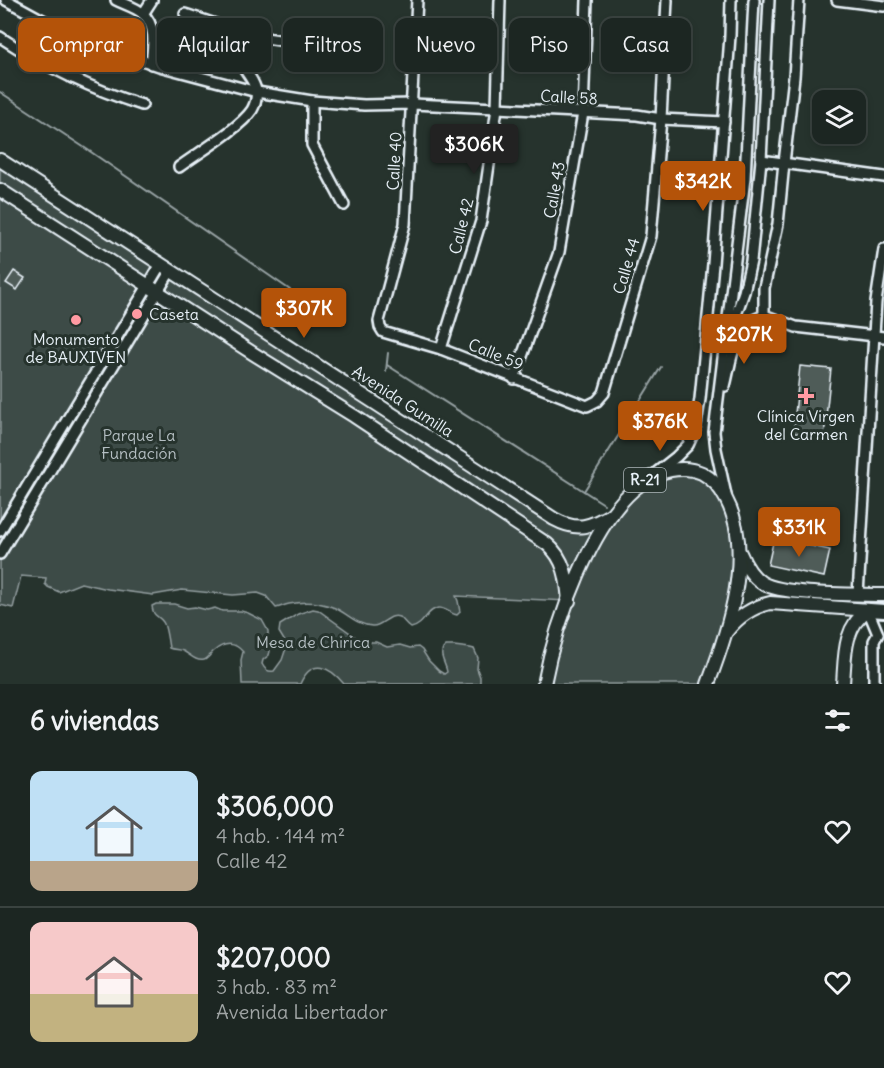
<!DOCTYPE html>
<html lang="es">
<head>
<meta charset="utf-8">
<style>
  body { margin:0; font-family:Delius,sans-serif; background:#252e2a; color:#f1f3f6; height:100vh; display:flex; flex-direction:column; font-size:22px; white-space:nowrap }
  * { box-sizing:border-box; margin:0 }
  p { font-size:20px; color:#a0a5a5 }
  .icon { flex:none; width:33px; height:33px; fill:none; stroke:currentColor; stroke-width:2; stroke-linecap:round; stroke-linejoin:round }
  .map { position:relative; height:684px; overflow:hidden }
  .details { display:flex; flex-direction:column; background:#1c2622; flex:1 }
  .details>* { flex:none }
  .top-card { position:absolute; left:18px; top:18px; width:849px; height:54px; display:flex; gap:12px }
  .controls { position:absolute; left:812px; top:90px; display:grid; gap:12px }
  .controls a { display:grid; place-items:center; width:54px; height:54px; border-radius:12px; background:#1c2622; box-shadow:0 3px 9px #0003,0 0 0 2px #3a4340; font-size:30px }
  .price { position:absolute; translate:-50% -51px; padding:0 14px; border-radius:6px; background:#b45309; color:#fff; font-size:20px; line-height:39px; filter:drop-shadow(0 2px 3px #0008) }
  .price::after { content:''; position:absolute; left:50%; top:36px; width:18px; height:14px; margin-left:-9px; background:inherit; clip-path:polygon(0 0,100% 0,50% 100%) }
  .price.on { background:#222; color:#fff }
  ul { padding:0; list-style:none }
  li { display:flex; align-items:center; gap:18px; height:150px; padding:0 30px }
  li+li { border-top:2px solid #3a4340 }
  li span { display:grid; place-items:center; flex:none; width:168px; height:120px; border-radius:12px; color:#555 }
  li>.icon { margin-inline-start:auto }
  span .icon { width:72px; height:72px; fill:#fffc; stroke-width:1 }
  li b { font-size:26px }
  h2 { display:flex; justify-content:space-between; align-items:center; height:72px; padding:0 30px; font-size:26px }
  .chip { padding:0 21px; border-radius:12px; background:#1c2622; box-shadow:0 3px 9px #0003,0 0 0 2px #3a4340; font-size:21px; line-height:54px }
  .chip.on { background:#b45309; color:#fff }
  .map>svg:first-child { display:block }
  .green { fill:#3e4b47; stroke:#939ea0; stroke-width:1.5 }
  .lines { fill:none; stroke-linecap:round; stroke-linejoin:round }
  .stream { stroke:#98a3a5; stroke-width:2 }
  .building { fill:#505c59; stroke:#e8f1f8; stroke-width:1.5 }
  .minor-casing { stroke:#e8f1f8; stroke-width:14 }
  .major-casing { stroke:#e8f1f8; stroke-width:16 }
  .minor { stroke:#26332d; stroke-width:9 }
  .major { stroke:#26332d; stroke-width:12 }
  .poi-dot { fill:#ff9aa2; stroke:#26332d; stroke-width:2 }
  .labels { text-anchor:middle; stroke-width:6; stroke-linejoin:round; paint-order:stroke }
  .shield { fill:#26332d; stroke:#aeb8bb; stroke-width:1.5 }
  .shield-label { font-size:15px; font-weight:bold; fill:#e8f1f8 }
  .street-label { font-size:16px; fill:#e8f1f8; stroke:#26332d }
  .poi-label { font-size:16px; fill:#e8f1f8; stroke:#26332d }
  .park-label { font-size:16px; fill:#b5bfc3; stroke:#26332d }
</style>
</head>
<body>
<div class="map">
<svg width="884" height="684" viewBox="0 0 884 684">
  <rect width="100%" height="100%" fill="#26332d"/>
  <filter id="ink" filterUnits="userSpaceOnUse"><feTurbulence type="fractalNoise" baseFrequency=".0167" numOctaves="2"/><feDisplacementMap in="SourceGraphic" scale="12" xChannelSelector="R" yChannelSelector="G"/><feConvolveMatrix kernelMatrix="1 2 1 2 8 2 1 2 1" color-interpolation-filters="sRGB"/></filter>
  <g filter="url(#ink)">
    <g class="green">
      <path d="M0 162 160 264 147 284 0 188Z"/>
      <path d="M0 190 159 291 171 272 561 525 599 523 572 587 552 548 569 601 456 596 458 601 460 612 457 615C450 614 445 607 438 608 426 610 425 625 411 628 407 625 404 621 401 618 390 611 383 627 372 626 357 625 348 614 335 608 321 602 304 601 289 604 284 605 281 607 276 608L266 596 258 593 233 595 182 590 153 595 108 589 81 583 59 592 48 587 45 584 46 578 21 576 13 608 0 605Z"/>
      <path d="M678 472 705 478 730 514 735 576 706 684H547L562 627 602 534 644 484Z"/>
      <path d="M156 604H174L187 608 195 607 207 610 215 608 222 611H241L248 613 262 620 268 631V643L270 651 269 655 263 660 262 664C265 670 268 672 274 671L282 660 287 645 279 632 280 625 298 614 313 609 318 610 360 640 368 642H376L387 647 400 645 410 648 418 647 422 650 429 661 439 671 444 674 447 672C446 664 439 657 443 649L446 646H454L470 648 474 649 478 658 477 669 480 677V684H344C330 667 312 657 300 684H242L241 660 243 652C235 642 225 642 214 651 211 653 208 659 204 660 196 662 189 654 183 651 178 649 174 650 169 648 168 642 166 626 163 622 158 615 153 617 152 606Z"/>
    </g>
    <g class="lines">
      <g class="stream">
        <path d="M0 92 91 152 319 310"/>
        <path d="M297 295V322"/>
        <path d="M387 365 604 504"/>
        <path d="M386 371 388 353"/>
        <path d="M584 491 661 367"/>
      </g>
    </g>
    <g class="building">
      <path d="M14 271 25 278 17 290 6 283Z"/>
      <path d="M764 339 782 341 780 351 762 349Z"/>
      <path d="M800 366 831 369 824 436 793 433Z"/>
      <path d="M774 538 830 550 824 577 768 565Z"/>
    </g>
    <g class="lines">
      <g class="minor-casing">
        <g id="minor">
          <path d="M6 0 72 36 159 66 257 92 312 101 364 105 413 104 637 115 661 119 724 122"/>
          <path d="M116 0C124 4 135 7 142 13 157 25 153 47 151 64"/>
          <path d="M417 0 405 224 379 321 380 327 383 332 441 349 587 406 597 401 604 393 651 236 661 119 667 0"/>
          <path d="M837 0 884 6"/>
          <path d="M143 14 152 0"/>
          <path d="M185 14C205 21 226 25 242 39"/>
          <path d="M0 37C44 66 91 89 142 105"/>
          <path d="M72 78 89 42"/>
          <path d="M312 101V145L344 205"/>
          <path d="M761 160 884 177"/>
          <path d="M179 167C198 153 240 128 252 110 271 77 221 64 242 39L252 36 313 45 371 48"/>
          <path d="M764 315V288L778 224 784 163 794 77 799 0"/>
          <path d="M764 315 796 327 884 337"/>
          <path d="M732 326 744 292 751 261 761 160 769 0"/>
          <path d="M441 349 481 221 497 108 500 0"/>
          <path d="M514 379 559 252 583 113 587 0"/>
          <path d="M725 386C730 368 733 333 750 322 754 319 759 318 764 315"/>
          <path d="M657 472 676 457 688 445 694 432 696 425 700 399 713 264 730 36 731 0"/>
          <path d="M726 495 716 449 714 432 745 178 754 0"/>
          <path d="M0 531 161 264"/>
          <path d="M0 554 171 270"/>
          <path d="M858 594 876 302 884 249"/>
          <path d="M868 610 878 634"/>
          <path d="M874 684V641L878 634"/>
        </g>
      </g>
      <g class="major-casing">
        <g id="major">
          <path d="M0 160 554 519C578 532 590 527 612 514"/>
          <path d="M0 190 254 354 354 416 547 544C565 559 567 579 569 601"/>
          <path d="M740 553C745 565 751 576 762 583 785 596 856 594 884 595"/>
          <path d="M727 631C738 617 752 607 770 603L884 611"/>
          <path d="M544 684C555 625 592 518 642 483 658 471 682 464 702 473 713 479 721 489 726 499 755 553 728 631 708 684"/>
          <path d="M843 684C845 657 843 627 868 610"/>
        </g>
      </g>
      <use href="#minor" class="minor"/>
      <use href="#major" class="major"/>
    </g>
  </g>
  <g class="poi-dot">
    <circle cx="137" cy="314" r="6"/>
    <circle cx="76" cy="320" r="6"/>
    <path d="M803 387h6v6h6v6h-6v6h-6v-6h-6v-6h6z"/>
  </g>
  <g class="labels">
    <rect class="shield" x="624" y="468" width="42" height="24" rx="4.5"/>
    <g class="shield-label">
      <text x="645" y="485">R-21</text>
    </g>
    <g class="street-label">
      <text transform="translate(569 97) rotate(3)" y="6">Calle 58</text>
      <text transform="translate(394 161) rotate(-87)" y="6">Calle 40</text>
      <text transform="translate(554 190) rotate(-80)" y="6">Calle 43</text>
      <text transform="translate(461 226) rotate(-76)" y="6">Calle 42</text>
      <text transform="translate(626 266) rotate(-74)" y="6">Calle 44</text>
      <text transform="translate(496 354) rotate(22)" y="6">Calle 59</text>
      <text transform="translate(403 401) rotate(33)" y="6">Avenida Gumilla</text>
    </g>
    <g class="poi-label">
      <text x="149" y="320" text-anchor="start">Caseta</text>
      <text x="76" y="345">Monumento<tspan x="76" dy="18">de BAUXIVEN</tspan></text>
      <text x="806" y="422">Clínica Virgen<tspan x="806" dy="18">del Carmen</tspan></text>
    </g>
    <g class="park-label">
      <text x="139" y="441">Parque La<tspan x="139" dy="18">Fundación</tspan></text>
      <text x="313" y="648">Mesa de Chirica</text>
    </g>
  </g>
</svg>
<div class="controls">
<a><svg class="icon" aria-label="layers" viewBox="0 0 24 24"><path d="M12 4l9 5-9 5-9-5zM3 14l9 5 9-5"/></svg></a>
</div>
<b class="price on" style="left:474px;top:175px">$306K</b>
<b class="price" style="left:703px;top:212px">$342K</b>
<b class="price" style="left:304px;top:339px">$307K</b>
<b class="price" style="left:744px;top:365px">$207K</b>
<b class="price" style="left:660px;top:452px">$376K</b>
<b class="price" style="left:799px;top:558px">$331K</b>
<div class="top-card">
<a class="chip on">Comprar</a>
<a class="chip">Alquilar</a>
<a class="chip">Filtros</a>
<a class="chip">Nuevo</a>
<a class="chip">Piso</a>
<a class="chip">Casa</a>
</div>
</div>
<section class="details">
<h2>6 viviendas<svg class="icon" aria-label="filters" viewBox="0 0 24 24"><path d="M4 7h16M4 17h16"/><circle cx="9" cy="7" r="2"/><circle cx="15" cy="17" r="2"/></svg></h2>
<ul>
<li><span style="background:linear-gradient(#bfe0f5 75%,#b9a48a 0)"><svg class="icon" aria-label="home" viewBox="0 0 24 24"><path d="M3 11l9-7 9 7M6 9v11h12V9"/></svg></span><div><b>$306,000</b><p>4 hab. · 144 m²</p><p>Calle 42</p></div><svg class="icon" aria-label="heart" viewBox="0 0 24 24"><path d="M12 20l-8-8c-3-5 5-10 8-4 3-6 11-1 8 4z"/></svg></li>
<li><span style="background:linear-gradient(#f6c9c9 60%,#c2b280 0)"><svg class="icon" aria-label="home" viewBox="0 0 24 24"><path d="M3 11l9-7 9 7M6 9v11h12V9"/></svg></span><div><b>$207,000</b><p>3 hab. · 83 m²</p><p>Avenida Libertador</p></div><svg class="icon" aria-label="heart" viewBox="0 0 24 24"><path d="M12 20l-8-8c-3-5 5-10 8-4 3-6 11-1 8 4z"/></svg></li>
</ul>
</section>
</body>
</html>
